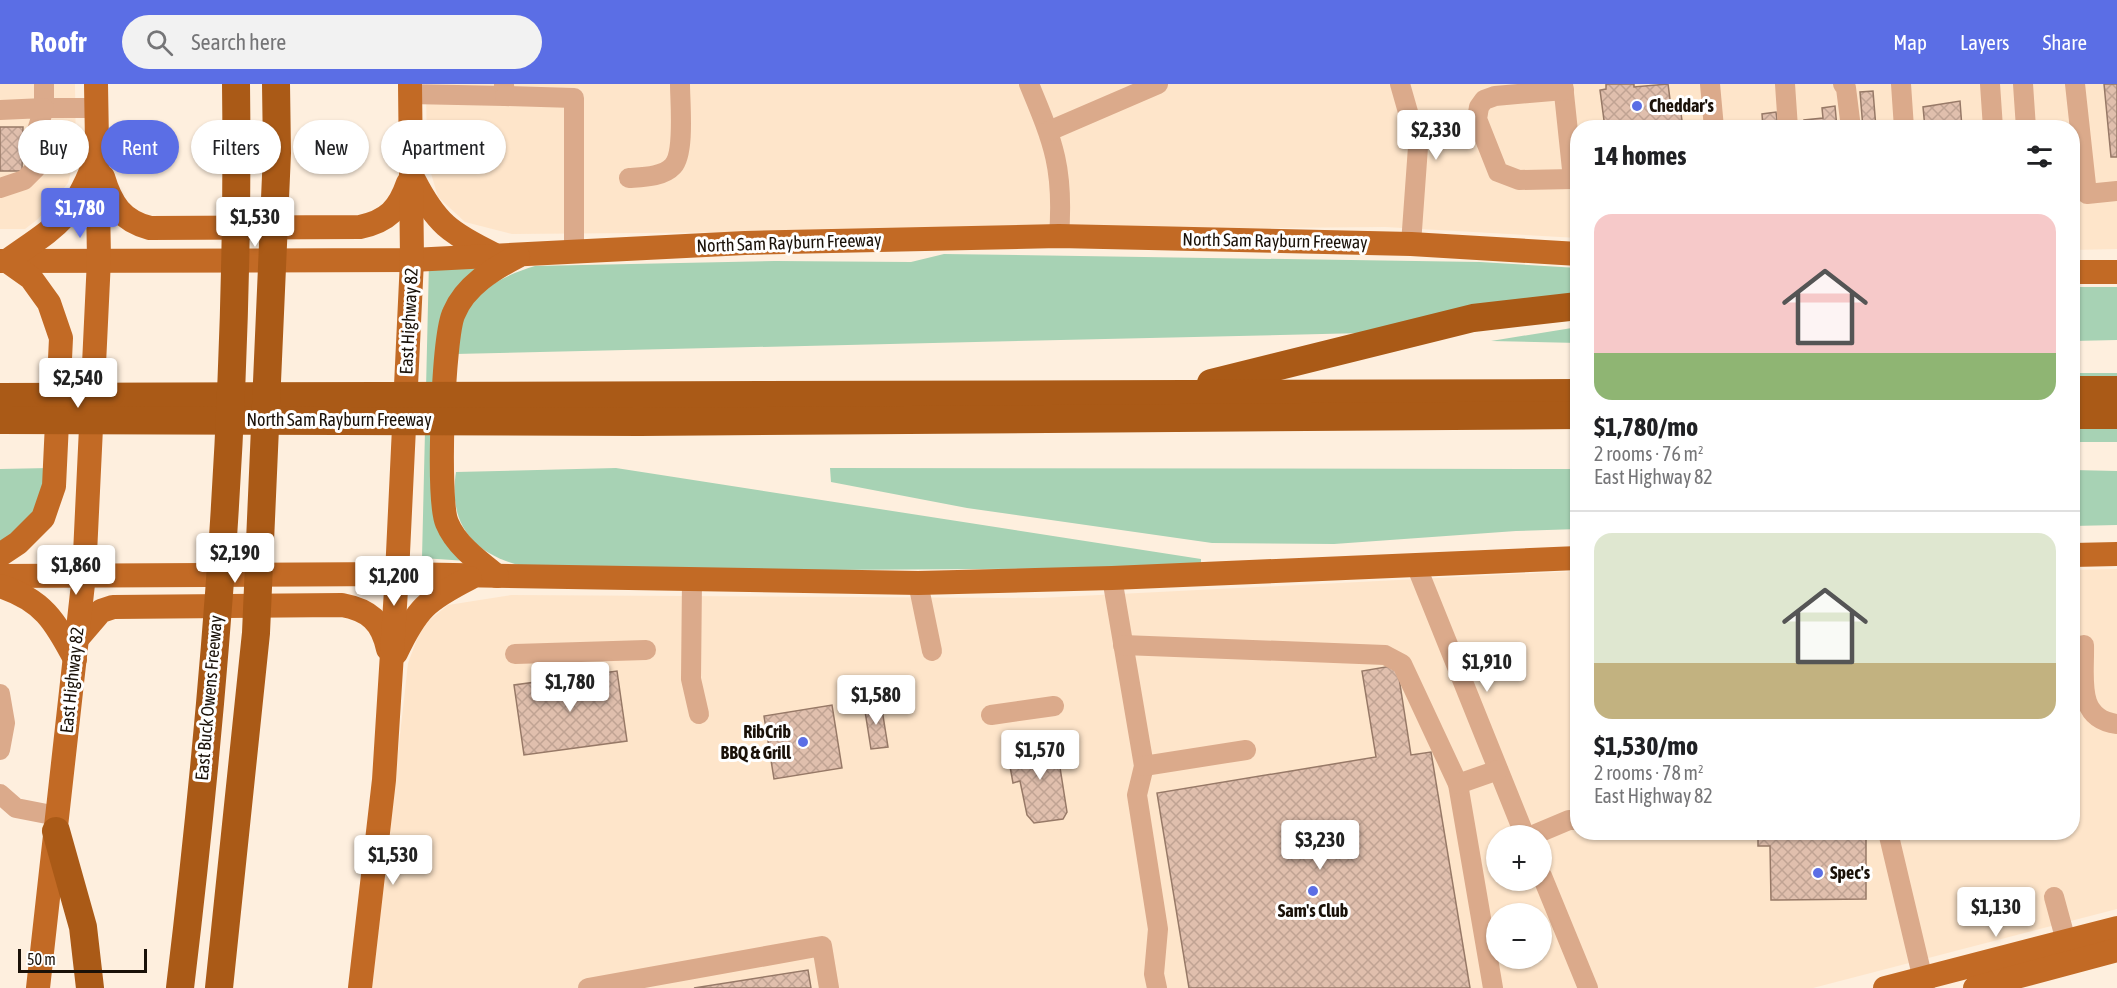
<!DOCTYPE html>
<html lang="en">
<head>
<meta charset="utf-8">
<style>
  body { margin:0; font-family:"Asap Condensed",sans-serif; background:#f2f2f2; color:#202124; height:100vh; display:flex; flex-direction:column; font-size:22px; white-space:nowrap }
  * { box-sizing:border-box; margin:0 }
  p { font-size:20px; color:#757577 }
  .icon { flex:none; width:33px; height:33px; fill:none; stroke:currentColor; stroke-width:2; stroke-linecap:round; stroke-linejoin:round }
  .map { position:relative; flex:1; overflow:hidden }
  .drawer { position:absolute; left:1570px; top:36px; width:510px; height:720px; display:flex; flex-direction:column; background:#fff; border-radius:24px; box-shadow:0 2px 4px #0004 }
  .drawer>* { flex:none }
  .banner { position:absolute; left:18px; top:36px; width:570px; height:54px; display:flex; gap:12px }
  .fabs { position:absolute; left:1486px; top:741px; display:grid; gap:12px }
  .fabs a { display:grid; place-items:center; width:66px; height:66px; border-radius:50%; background:#fff; box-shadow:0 2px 4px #0004; font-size:30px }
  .scale { position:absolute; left:18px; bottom:15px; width:129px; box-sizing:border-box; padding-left:6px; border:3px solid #1a1108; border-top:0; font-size:16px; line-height:21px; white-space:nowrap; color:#1a1108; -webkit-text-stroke:4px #fff; paint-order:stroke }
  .price { position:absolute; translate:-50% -51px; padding:0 14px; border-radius:6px; background:#fff; color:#222; font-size:20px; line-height:39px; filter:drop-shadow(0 2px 3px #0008) }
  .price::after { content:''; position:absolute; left:50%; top:36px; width:18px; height:14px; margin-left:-9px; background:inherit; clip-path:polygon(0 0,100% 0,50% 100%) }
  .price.on { background:#5b6ee5; color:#fff }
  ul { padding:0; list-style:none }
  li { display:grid; align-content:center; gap:12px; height:318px; padding:0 24px }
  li+li { border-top:2px solid #e0e0e0 }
  li span { display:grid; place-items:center; height:186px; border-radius:18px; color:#555 }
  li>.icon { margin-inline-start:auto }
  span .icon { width:108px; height:108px; fill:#fffc; stroke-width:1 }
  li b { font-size:26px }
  h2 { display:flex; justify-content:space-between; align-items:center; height:72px; padding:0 24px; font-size:26px }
  .pill { padding:0 21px; border-radius:27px; background:#fff; box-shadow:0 2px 4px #0004; font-size:21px; line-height:54px }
  .pill.on { background:#5b6ee5; color:#fff }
  header { display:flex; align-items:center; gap:36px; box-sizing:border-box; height:84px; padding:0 30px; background:#5b6ee5; color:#fff }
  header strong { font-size:28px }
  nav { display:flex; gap:33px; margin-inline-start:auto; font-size:21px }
  .search { width:420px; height:54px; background:#f2f2f2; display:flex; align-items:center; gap:15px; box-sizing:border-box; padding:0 21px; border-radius:33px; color:#757577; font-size:22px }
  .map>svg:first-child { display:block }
  .built { fill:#fee5ca; fill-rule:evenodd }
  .grass { fill:#a7d2b4 }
  .building { fill:url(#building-cross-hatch); stroke:#977967; stroke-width:1.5 }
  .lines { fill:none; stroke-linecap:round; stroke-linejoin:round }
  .minor { stroke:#dbaa8b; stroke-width:20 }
  .major { stroke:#c26a25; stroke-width:24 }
  .highway { stroke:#aa5a17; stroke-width:28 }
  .poi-dot { fill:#5b6ee5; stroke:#fff; stroke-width:2 }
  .labels { text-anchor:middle; stroke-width:6; stroke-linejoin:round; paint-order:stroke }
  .poi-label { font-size:18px; font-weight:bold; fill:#1a1108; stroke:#fff; text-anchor:start }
  .street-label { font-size:18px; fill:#1a1108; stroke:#fff }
</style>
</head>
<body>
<header>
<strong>Roofr</strong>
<div class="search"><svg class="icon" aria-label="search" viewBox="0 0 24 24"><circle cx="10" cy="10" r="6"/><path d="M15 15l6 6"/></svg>Search here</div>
<nav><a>Map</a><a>Layers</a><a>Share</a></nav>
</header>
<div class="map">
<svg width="2117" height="904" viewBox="0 0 2117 904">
  <defs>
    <pattern id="building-cross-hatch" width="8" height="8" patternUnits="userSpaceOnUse" patternTransform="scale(1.5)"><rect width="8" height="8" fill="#e0bfad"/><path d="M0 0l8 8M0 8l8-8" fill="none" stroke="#c0a393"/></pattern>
  </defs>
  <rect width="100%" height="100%" fill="#feefde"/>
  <g class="built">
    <path d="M0 0H75L76 69 68 99 38 135 25 145H0Z"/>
    <path d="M426 0H2117V165L2073 166V44H1578V154L1385 143 512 150 465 138 438 113 427 76Z"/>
    <path d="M2117 485V825L1813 904H372L408 579 422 542 448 521 511 511 1040 514 1578 487V748H2073V486ZM1497 752H1542V796H1497ZM1497 830H1542V874H1497Z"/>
  </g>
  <g class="grass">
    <path d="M944 170 1480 178 1578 184V225L1364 249 455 270C458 258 460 245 464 233 475 205 508 190 535 182L775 177 911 178Z"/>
    <path d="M485 177 470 194 439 391 467 477 422 474 429 178Z"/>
    <path d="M2073 203H2117V256L2073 257Z"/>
    <path d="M1578 243V259L1491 257Z"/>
    <rect x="2073" y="289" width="44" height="69"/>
    <path d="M49 384 44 419 0 460V385Z"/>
    <path d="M616 384 1201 475V480L1127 484 822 486 522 482C473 470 448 440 456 388Z"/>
    <path d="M830 384 1578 385V445L1516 447 1334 460 1212 459 967 424 831 398Z"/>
    <path d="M2073 386 2117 387V441L2073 442Z"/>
  </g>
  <g class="building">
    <path d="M1606 0H1634V3L1668 0 1671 23 1680 22 1683 44H1605L1600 6 1606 5Z"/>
    <path d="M2104 0H2117V73H2111Z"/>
    <path d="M1873 7 1876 44H1863L1860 8Z"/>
    <path d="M1960 17 1962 44H1925L1923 23Z"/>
    <path d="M1835 22 1837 44H1805L1804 36 1823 34 1822 24Z"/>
    <path d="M1776 28 1778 44H1763L1762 30Z"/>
    <path d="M0 43H23L22 87H0Z"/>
    <path d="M1397 581 1411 671 1431 668 1470 904H1189L1157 709 1376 673 1362 587Z"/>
    <path d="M617 587 627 657 524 671 514 601Z"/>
    <rect x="1576" y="598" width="2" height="79"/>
    <path d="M881 619 888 663 871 665 864 621Z"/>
    <path d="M832 621 842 684 774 695 764 632Z"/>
    <path d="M1056 658 1067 728 1063 735 1034 739 1027 731 1020 697 1013 699 1007 666Z"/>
    <path d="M1758 751H1866V815L1771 816 1770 762H1758Z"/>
    <path d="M808 886 811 904H694Z"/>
  </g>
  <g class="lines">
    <g class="minor">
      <path d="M44 0V24H96"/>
      <path d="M1029 0C1054 60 1064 85 1059 152"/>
      <path d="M1400 0 1418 63 1411 160"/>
      <path d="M1563 0 1573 95 1578 96"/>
      <path d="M1710 0 1714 44"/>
      <path d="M1785 0 1788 44"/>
      <path d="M1843 0 1846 4 1851 44"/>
      <path d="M1901 0 1904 44"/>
      <path d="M1990 0 1993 44"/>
      <path d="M2023 0 2026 44"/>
      <path d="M2075 0 2087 110 2117 107"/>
      <path d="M1564 6 1495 12 1484 16 1479 23 1477 35 1498 88 1519 96 1573 95"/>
      <path d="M410 10 505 12 504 1"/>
      <path d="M505 12 574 14V168"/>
      <path d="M0 26 44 24 36 50V84L24 96 0 104"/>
      <path d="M1049 47 1158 0"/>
      <path d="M629 94C643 93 663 93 673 82 685 69 680 19 680 0"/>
      <path d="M1416 481 1525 752"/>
      <path d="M1112 494 1144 682 1137 711 1158 845 1154 890 1157 904"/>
      <path d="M692 496 691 595 699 630"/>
      <path d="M918 499 932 567"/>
      <path d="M1123 561 1385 571 1402 580 1458 700 1493 904"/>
      <path d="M2084 561C2085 593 2075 635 2117 640"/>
      <path d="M515 570 646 566"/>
      <path d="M0 610 5 639 0 666"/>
      <path d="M991 631 1054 622"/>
      <path d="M1144 682 1246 666"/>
      <path d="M1458 700 1498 686"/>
      <path d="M0 710 16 724 57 732"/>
      <path d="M1888 748 1925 904"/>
      <path d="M1531 752 1569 736H1578"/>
      <path d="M1542 792 1588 904"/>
      <path d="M2054 813 2066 857"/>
      <path d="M588 904 822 862 829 904"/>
    </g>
    <g class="major">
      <path d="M103 93C111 120 122 137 150 144L360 143C388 137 399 125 408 99"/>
      <path d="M414 96C436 139 450 149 493 170"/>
      <path d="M0 177 412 176 745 159 1059 152 1411 160 1578 170"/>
      <path d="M2073 188H2117"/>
      <path d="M0 471 18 459 43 434 54 402 61 254 49 219 31 194 7 177C53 144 71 138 93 82"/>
      <path d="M2073 471 2117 470"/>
      <path d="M0 492 397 490 918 499 1112 494 1578 474"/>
      <path d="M497 492C478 477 456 461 447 439 437 417 443 251 454 229 465 202 493 185 518 172"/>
      <path d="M0 502C43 516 55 537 75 575"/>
      <path d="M77 555 101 527 113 523 342 521C369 526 382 537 388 565"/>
      <path d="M396 569C417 524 427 516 470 494"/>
      <path d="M38 904 84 491 99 175 96 0"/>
      <path d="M360 904 384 696 397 490 412 176 410 0"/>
      <path d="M1885 904 2117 844"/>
      <path d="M1975 904 2117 866"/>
    </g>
    <g class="highway">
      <path d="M1211 299 1473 234 1578 222"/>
      <path d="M2073 306H2117"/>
      <path d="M0 313 1578 309"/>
      <path d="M2073 331H2117"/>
      <path d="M0 336 640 338 1578 331"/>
      <path d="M56 747 83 843 90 904"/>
      <path d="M180 904C216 605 240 302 236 0"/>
      <path d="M219 904 256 549 277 69 276 0"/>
    </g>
  </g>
  <g class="poi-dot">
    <circle cx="1637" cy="22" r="6"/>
    <circle cx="803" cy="658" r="6"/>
    <circle cx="1818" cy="789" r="6"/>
    <circle cx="1313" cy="807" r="6"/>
  </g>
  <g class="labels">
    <g class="poi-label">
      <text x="1649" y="28">Cheddar's</text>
      <text x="791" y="654" text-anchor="end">RibCrib<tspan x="791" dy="21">BBQ &amp; Grill</tspan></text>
      <text x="1830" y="795">Spec's</text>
      <text x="1313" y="833" text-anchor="middle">Sam's Club</text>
    </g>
    <g class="street-label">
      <text transform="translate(1275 157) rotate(1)" y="6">North Sam Rayburn Freeway</text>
      <text transform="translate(789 159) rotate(-2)" y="6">North Sam Rayburn Freeway</text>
      <text transform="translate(409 237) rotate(-87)" y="6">East Highway 82</text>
      <text x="339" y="342">North Sam Rayburn Freeway</text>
      <text transform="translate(72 596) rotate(-84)" y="6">East Highway 82</text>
      <text transform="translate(209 614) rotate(-85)" y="6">East Buck Owens Freeway</text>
    </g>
  </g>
</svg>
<div class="fabs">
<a>+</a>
<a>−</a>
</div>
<div class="scale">50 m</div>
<b class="price" style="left:1436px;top:77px">$2,330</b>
<b class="price on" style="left:80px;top:155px">$1,780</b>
<b class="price" style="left:255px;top:164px">$1,530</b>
<b class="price" style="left:78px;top:325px">$2,540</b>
<b class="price" style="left:235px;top:500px">$2,190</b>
<b class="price" style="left:76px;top:512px">$1,860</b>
<b class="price" style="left:394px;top:523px">$1,200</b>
<b class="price" style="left:1487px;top:609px">$1,910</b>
<b class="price" style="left:570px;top:629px">$1,780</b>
<b class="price" style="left:876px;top:642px">$1,580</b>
<b class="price" style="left:1040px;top:697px">$1,570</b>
<b class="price" style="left:1320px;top:787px">$3,230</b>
<b class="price" style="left:393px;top:802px">$1,530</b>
<b class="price" style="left:1996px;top:854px">$1,130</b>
<div class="banner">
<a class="pill">Buy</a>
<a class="pill on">Rent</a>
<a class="pill">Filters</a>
<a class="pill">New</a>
<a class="pill">Apartment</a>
</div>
<section class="drawer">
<h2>14 homes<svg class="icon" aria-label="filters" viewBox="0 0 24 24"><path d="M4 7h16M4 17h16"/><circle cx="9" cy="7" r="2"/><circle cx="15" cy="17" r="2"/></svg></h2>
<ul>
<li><span style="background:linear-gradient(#f6c9c9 75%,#8fb573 0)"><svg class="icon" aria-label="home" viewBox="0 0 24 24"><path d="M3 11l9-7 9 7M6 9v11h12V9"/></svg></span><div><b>$1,780/mo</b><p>2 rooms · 76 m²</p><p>East Highway 82</p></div></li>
<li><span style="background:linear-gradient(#dfe7d0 70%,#c2b280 0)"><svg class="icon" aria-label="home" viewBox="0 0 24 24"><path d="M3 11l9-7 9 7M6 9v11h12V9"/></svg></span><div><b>$1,530/mo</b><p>2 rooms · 78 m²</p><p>East Highway 82</p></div></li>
</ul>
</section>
</div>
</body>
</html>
